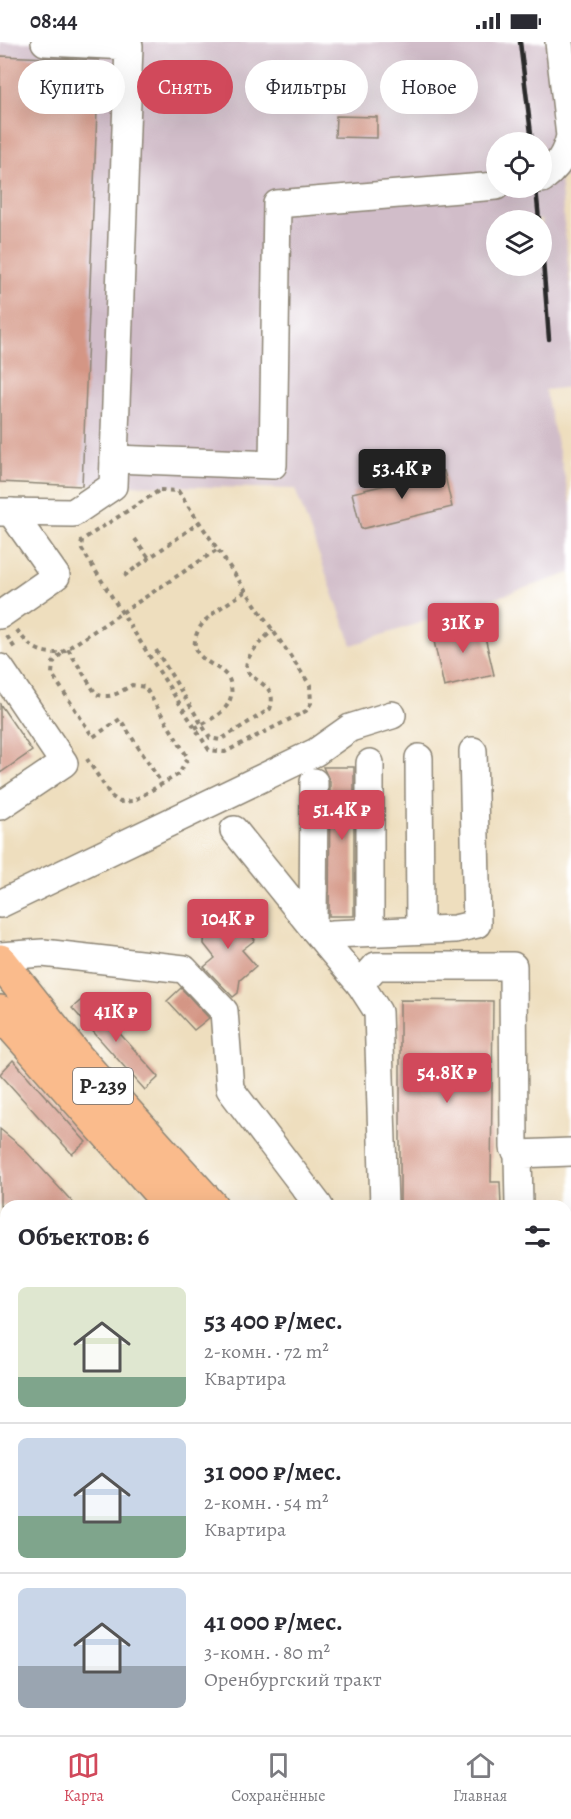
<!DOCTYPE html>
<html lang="ru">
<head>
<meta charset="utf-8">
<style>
  body { margin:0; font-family:Alegreya,serif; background:#f2f2f3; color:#2b2b33; height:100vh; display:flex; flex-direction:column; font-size:22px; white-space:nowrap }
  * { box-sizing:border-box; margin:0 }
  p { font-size:20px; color:#7c7c81 }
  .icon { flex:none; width:33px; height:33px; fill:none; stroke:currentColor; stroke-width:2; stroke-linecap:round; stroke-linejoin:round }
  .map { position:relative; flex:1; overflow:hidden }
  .drawer { position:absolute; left:0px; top:1158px; width:572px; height:536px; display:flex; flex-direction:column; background:#fff; border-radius:18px 18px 0 0; box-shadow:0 6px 24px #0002 }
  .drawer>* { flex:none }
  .banner { position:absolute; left:18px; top:18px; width:536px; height:54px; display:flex; gap:12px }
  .controls { position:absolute; left:486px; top:90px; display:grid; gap:12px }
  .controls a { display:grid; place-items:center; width:66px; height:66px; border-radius:50%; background:#fff; box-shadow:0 6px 24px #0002; font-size:30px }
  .price { position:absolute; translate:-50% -51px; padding:0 14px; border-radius:6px; background:#d1495b; color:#fff; font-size:20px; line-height:39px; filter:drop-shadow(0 2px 3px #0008) }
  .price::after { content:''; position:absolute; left:50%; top:36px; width:18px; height:14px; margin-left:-9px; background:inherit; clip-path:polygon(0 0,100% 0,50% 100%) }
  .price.on { background:#222; color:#fff }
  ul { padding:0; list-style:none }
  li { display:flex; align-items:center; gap:18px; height:150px; padding:0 18px }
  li+li { border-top:2px solid #e1e1e2 }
  li span { display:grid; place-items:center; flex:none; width:168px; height:120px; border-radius:9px; color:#555 }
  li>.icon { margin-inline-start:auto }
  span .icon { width:72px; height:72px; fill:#fffc; stroke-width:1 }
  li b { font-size:26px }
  h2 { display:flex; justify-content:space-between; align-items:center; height:72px; padding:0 18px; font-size:26px }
  .pill { padding:0 21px; border-radius:27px; background:#fff; box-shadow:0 6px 24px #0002; font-size:21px; line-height:54px }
  .pill.on { background:#d1495b; color:#fff }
  .status { display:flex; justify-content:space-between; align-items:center; height:42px; padding:0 30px; background:#fff; direction:ltr }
  .status svg { height:16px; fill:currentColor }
  .tabs { display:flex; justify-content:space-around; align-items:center; height:84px; border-top:2px solid #e1e1e2; background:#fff; font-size:16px; color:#7c7c81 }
  .tabs a { display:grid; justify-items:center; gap:3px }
  .tabs .on { color:#d1495b }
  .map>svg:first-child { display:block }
  .industrial { fill:#d1bdc9; fill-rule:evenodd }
  .green { fill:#88c57a; stroke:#5a7852; stroke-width:1.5 }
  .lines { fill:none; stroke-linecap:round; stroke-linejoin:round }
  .stream { stroke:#70b9e8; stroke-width:6 }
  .building { fill:#d49685 }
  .minor-casing { stroke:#8c8474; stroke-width:30 }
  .major-casing { stroke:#8c8474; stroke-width:36 }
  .path { stroke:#8c8474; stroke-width:4; stroke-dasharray:4.5 4.5; stroke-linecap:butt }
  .minor { stroke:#fff; stroke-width:27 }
  .major { stroke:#fabb8c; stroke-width:33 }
  .rail { stroke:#2b2b2b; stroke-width:4.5 }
  .labels { text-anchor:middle; stroke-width:4.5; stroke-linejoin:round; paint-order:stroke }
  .shield { fill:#fff; stroke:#6b6b6b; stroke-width:1.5 }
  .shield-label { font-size:21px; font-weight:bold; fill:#2b2b2b }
</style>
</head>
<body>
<div class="status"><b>08:44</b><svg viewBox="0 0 49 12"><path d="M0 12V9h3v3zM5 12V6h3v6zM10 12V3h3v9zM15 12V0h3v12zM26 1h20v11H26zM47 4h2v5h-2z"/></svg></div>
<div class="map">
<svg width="571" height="1693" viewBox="0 0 571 1693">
  <rect width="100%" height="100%" fill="#fff"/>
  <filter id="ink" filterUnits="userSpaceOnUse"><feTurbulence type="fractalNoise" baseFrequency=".0167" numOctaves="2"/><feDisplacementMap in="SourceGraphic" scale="12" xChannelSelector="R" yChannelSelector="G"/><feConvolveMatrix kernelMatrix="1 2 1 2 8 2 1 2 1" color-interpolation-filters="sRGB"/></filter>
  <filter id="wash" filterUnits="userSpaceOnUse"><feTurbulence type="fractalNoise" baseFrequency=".008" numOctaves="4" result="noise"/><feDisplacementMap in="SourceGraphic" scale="24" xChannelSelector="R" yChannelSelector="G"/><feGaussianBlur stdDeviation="1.35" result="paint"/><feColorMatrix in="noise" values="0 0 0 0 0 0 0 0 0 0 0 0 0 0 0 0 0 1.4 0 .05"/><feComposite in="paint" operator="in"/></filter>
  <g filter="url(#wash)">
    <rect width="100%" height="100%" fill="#eedebe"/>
    <path class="industrial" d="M0 0H568L571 21V134L560 136 571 252V345L545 348 571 463V531L352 603 295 447 0 440ZM496 100H542V146H496ZM496 178H542V224H496Z"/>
    <g class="green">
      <path d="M571 1355V1397L566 1396V1359Z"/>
      <path d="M571 1515V1693H524L522 1688H566V1519Z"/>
    </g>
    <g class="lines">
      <path class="stream" d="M254 1693 273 1688"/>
    </g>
    <g id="blocks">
      <g class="building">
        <path d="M0 14 99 18 82 444 0 440Z"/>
        <path d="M336 74 377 75V96L335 95Z"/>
        <path d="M444 429 452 465 361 487 352 451Z"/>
        <path d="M481 578 494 633 444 645 432 590Z"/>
        <path d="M0 662 32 709 0 731Z"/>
        <path d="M323 725H354V874H329L330 740Z"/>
        <path d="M220 869H230L255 898 242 908 256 924 240 938 238 951 233 955 204 925 215 916 204 902 205 881Z"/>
        <path d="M181 946 209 976 194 988 167 959Z"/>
        <path d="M86 954 159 1035 145 1048 72 966Z"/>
        <path d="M400 958 493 959 491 1140H500L501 1164H400Z"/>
        <path d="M13 1018 86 1100 72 1112 0 1032Z"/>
        <path d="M0 1087 23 1106 76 1164H0Z"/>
      </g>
    </g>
  </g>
  <g filter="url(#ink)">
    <use href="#blocks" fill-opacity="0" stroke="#8c8474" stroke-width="1.5"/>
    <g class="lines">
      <g class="minor-casing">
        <g id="minor">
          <path d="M542 137C557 126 566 113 570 94L559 0"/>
          <path d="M114 417 273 423 277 162 496 144"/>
          <path d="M0 470 73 471 113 444 129 4 45 0"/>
          <path d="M0 573 56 534 11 470"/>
          <path d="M0 626 64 721 0 764"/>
          <path d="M419 716 420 887"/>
          <path d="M370 721V889"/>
          <path d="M314 740 313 886 327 903"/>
          <path d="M234 788 313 886"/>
          <path d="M0 862 316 710 350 686 392 673"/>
          <path d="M0 914 43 911 184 927 224 969 230 1047 319 1164"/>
          <path d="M360 942 327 903 332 892 455 887 477 882 473 709"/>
          <path d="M384 1164 378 970 360 942 376 924H513L514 1106 518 1112"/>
          <path d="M519 1164 518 1112 571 1110"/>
          <path d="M0 1325H6"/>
          <path d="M6 1482 1 1491 6 1628"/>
          <path d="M434 1693 432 1689 435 1688"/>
        </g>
      </g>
      <g class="major-casing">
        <g id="major">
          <path d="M0 919 77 1016 211 1164"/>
          <path d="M0 970 172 1164"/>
          <path d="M566 1344 571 1334"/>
          <path d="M566 1443 571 1445"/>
          <path d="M566 1483 571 1479"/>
          <path d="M492 1688 493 1693"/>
        </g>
      </g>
      <g class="path">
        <path d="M160 448 178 449 310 643 311 661 306 669 225 710 209 708 81 506 82 498Z"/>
        <path d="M135 497 149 516"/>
        <path d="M124 534 200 480"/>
        <path d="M17 588C30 606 39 612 61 611L218 507"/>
        <path d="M7 594 16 608"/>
        <path d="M68 607 96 652C110 658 120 650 132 643L145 645 188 716 179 732 133 759 120 760 111 754 87 717"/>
        <path d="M156 608 210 696 220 698 270 667C284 627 208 647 273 588"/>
        <path d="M61 612 53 621 52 632 93 695 120 677 162 742"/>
        <path d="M195 686C212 677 235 667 231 644 230 639 229 635 225 632 213 620 187 616 197 591 204 573 231 560 246 549"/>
      </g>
      <use href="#minor" class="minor"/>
      <use href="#major" class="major"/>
      <g class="rail">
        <path d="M520 0 532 100"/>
        <path d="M536 146 539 178"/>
        <path d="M542 206 549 297"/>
      </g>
    </g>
  </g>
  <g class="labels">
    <rect class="shield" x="73" y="1026" width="60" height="36" rx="4.5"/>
    <g class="shield-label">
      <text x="103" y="1051">Р-239</text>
    </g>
  </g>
</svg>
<div class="controls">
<a><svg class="icon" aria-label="locate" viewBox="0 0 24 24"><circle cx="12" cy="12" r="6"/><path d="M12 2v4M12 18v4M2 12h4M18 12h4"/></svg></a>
<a><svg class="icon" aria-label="layers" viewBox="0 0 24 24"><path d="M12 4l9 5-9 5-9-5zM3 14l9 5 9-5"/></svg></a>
</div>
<b class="price on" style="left:402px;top:458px">53.4K ₽</b>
<b class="price" style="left:463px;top:612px">31K ₽</b>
<b class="price" style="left:342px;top:799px">51.4K ₽</b>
<b class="price" style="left:228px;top:908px">104K ₽</b>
<b class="price" style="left:116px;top:1001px">41K ₽</b>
<b class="price" style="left:447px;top:1062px">54.8K ₽</b>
<div class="banner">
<a class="pill">Купить</a>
<a class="pill on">Снять</a>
<a class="pill">Фильтры</a>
<a class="pill">Новое</a>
</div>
<section class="drawer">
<h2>Объектов: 6<svg class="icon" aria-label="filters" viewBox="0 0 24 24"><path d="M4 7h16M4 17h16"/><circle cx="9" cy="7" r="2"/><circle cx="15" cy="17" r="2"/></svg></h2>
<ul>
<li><span style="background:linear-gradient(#dfe7d0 75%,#7fa58c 0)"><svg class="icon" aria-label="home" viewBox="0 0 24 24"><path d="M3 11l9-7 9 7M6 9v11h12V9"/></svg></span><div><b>53 400 ₽/мес.</b><p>2-комн. · 72 m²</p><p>Квартира</p></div></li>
<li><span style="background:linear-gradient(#c9d6e8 65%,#7fa58c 0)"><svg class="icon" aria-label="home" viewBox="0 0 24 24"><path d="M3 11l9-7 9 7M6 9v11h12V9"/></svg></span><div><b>31 000 ₽/мес.</b><p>2-комн. · 54 m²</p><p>Квартира</p></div></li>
<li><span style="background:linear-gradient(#c9d6e8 65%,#9aa5b1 0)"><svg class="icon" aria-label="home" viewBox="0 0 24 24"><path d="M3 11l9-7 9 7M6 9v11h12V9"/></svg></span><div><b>41 000 ₽/мес.</b><p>3-комн. · 80 m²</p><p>Оренбургский тракт</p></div></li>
</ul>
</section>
</div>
<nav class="tabs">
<a class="on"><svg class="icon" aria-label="map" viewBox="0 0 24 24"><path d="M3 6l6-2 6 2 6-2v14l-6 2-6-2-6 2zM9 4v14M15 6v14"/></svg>Карта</a>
<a><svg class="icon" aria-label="saved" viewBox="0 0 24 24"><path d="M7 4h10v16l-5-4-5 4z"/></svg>Сохранённые</a>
<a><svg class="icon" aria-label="home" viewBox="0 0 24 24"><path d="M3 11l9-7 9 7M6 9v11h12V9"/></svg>Главная</a>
</nav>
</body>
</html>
